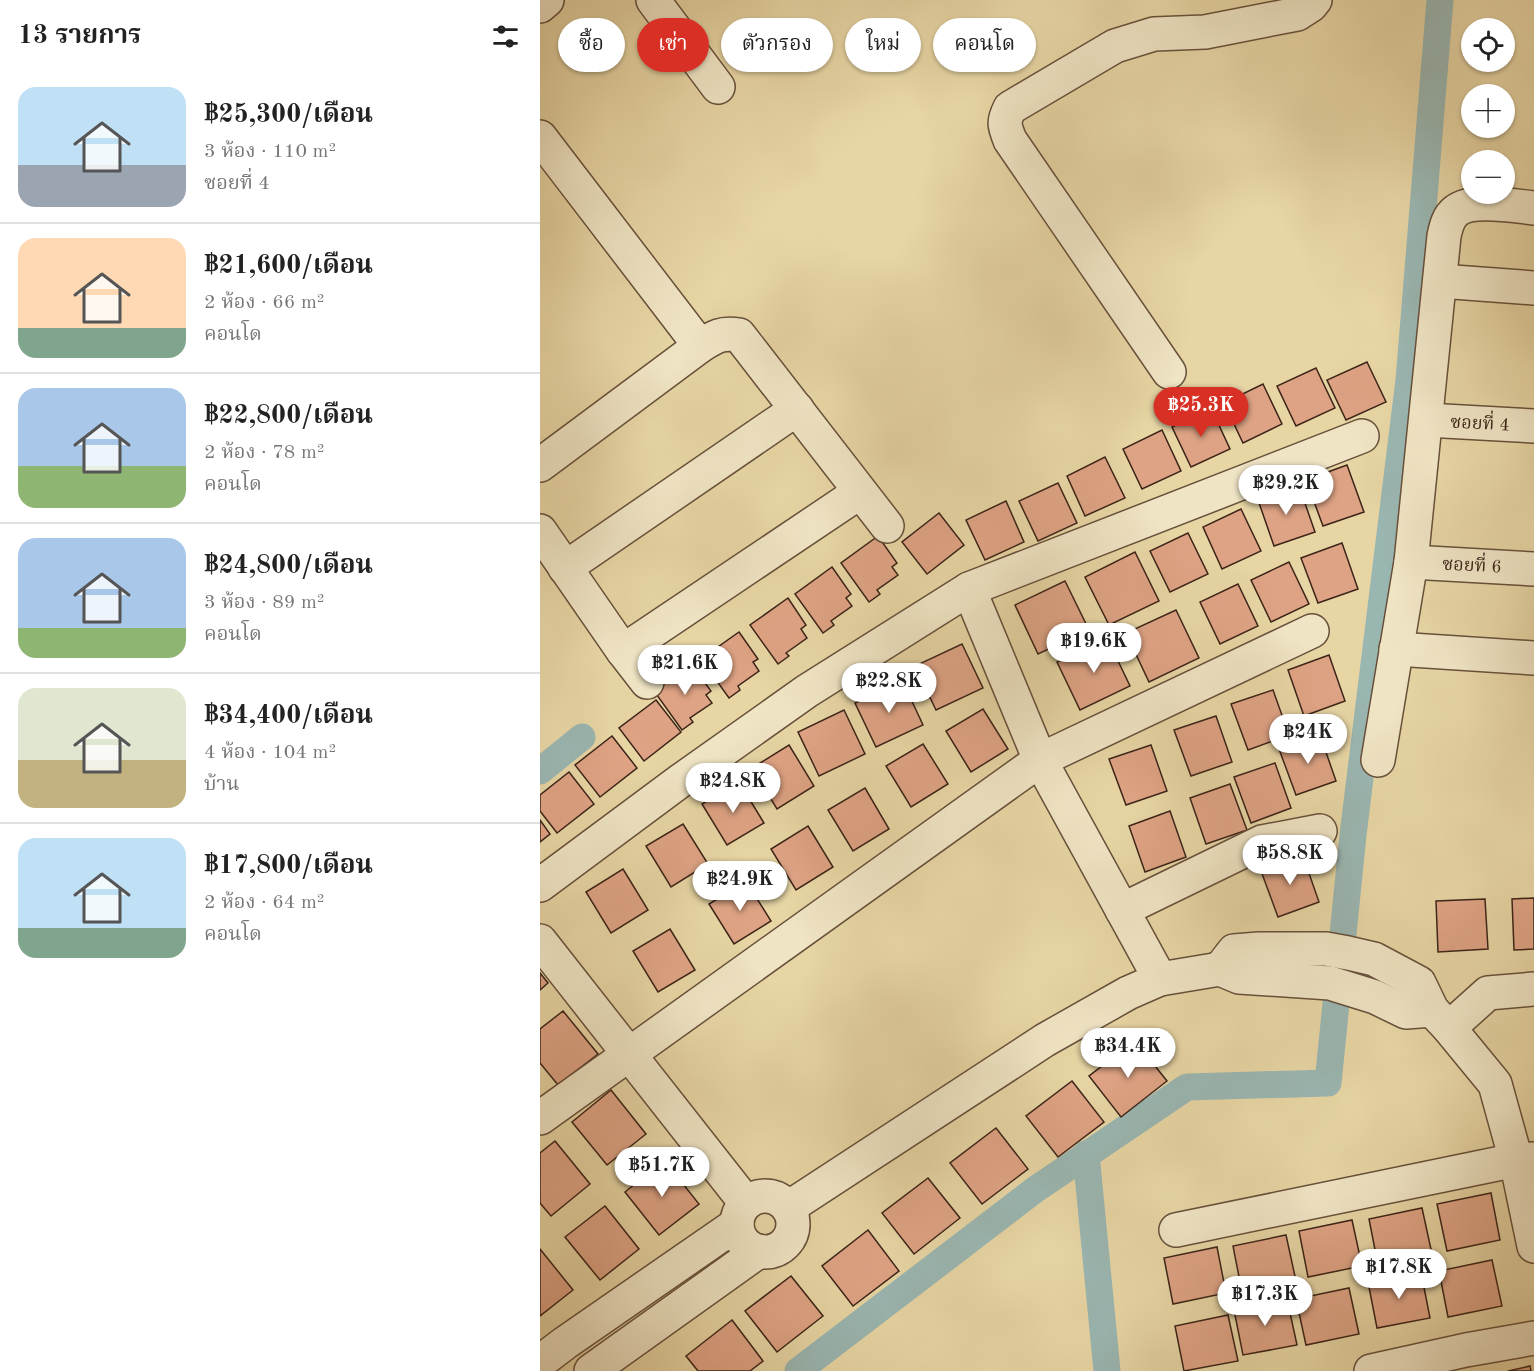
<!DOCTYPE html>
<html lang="th">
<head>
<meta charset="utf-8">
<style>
  body { margin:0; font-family:"Old Standard TT","Noto Serif Thai",serif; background:#f2f2f2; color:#222; height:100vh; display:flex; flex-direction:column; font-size:22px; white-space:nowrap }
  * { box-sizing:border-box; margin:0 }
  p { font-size:20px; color:#767676 }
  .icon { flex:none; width:33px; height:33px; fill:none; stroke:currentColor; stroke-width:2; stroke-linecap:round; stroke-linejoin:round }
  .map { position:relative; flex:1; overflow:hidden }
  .panel { display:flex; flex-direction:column; background:#fff; width:540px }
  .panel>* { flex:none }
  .hud { position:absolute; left:18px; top:18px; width:570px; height:54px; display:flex; gap:12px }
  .tools { position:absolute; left:921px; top:18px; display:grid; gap:12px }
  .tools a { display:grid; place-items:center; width:54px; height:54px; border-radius:50%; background:#fff; box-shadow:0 2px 4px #0004; font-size:30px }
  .price { position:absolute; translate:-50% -51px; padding:0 14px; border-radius:21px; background:#fff; color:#222; font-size:20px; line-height:39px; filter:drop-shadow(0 2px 3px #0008) }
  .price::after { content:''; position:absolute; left:50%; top:36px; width:18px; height:14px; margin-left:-9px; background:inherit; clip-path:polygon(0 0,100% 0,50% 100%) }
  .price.on { background:#d93025; color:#fff }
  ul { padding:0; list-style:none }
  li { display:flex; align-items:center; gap:18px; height:150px; padding:0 18px }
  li+li { border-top:2px solid #e0e0e0 }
  li span { display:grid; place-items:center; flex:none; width:168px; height:120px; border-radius:18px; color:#555 }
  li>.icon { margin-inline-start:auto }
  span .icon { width:72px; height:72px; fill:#fffc; stroke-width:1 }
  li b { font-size:26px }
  h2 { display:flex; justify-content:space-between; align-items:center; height:72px; padding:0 18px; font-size:26px }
  .tag { padding:0 21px; border-radius:27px; background:#fff; box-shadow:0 2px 4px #0004; font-size:21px; line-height:54px }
  .tag.on { background:#d93025; color:#fff }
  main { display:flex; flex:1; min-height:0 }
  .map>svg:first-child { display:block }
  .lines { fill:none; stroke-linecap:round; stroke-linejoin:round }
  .canal { stroke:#9ab6b1; stroke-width:27 }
  .building { fill:#dea384; stroke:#3c2418; stroke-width:1.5 }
  .minor-casing { stroke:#67503b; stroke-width:36 }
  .minor { stroke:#efe4c4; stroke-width:33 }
  .labels { text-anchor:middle; stroke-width:4.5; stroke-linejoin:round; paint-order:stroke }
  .street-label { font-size:18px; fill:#3c2418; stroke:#efe4c4 }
</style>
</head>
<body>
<main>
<section class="panel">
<h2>13 รายการ<svg class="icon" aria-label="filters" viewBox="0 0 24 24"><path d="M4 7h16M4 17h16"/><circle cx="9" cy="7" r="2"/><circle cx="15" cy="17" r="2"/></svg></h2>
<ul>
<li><span style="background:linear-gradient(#bfe0f5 65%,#9aa5b1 0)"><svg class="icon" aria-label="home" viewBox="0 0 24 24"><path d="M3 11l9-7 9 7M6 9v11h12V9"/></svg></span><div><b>฿25,300/เดือน</b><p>3 ห้อง · 110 m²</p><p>ซอยที่ 4</p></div></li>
<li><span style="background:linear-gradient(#ffd9b3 75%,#7fa58c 0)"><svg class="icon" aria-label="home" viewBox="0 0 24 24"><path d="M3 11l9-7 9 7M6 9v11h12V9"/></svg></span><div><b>฿21,600/เดือน</b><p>2 ห้อง · 66 m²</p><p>คอนโด</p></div></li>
<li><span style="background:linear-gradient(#a9c7e8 65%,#8fb573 0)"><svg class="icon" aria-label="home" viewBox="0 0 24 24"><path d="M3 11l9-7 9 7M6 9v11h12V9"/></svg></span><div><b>฿22,800/เดือน</b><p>2 ห้อง · 78 m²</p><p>คอนโด</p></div></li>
<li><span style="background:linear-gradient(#a9c7e8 75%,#8fb573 0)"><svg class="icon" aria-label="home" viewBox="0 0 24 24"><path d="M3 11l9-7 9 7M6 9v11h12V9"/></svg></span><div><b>฿24,800/เดือน</b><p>3 ห้อง · 89 m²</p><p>คอนโด</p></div></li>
<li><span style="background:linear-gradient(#dfe7d0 60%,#c2b280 0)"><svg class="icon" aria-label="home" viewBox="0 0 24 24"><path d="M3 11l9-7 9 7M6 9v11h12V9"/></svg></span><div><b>฿34,400/เดือน</b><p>4 ห้อง · 104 m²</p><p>บ้าน</p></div></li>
<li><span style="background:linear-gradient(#bfe0f5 75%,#7fa58c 0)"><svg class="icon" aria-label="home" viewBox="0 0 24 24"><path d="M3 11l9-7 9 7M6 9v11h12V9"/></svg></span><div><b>฿17,800/เดือน</b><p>2 ห้อง · 64 m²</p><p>คอนโด</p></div></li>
</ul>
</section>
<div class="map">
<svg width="994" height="1371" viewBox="0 0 994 1371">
  <rect width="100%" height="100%" fill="#e7d5a4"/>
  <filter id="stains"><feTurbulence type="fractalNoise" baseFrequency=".00333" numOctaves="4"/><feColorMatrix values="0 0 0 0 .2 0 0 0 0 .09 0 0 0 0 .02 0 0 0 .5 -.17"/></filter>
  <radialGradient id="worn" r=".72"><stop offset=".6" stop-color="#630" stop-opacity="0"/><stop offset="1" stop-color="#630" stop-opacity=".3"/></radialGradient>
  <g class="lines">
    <g class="canal">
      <path d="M0 771 42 737"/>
      <path d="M546 1154 567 1371"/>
      <path d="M258 1371 496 1189 647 1087 788 1083 813 835 869 380 900 0"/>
    </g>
  </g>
  <g class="building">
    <path d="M827 362 846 402 806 420 787 380Z"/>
    <path d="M776 368 795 408 756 426 737 386Z"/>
    <path d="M723 384 742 424 703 443 684 403Z"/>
    <path d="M671 408 690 449 651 467 632 427Z"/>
    <path d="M622 430 641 471 602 489 583 449Z"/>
    <path d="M565 457 585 498 545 516 527 476Z"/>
    <path d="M807 465 824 512 783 526 766 480Z"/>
    <path d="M518 483 537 523 498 541 479 501Z"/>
    <path d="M759 486 775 532 734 546 718 500Z"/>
    <path d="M466 501 484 542 445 560 426 520Z"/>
    <path d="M701 509 721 551 682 569 663 527Z"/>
    <path d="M399 513 424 545 387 574 362 542Z"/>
    <path d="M648 533 668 574 630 592 610 551Z"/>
    <path d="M338 536 357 563 352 567 358 575 337 590 340 594 329 602 301 563Z"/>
    <path d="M802 543 818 589 778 603 761 558Z"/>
    <path d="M595 552 619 601 569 625 545 577Z"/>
    <path d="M749 562 769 604 731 622 711 580Z"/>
    <path d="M292 567 311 594 306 598 312 606 291 621 294 625 283 633 255 594Z"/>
    <path d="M525 581 549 630 498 654 475 605Z"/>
    <path d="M698 584 718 626 680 644 660 602Z"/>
    <path d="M248 598 266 625 261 629 267 638 246 653 249 656 238 664 210 625Z"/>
    <path d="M636 610 659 658 609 682 586 633Z"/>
    <path d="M199 632 218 659 213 662 219 671 198 686 200 690 189 698 161 659Z"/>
    <path d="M567 638 590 686 540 710 517 662Z"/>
    <path d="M422 644 443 688 396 710 375 666Z"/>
    <path d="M789 655 805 701 764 716 748 670Z"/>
    <path d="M152 665 171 691 166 695 172 703 150 718 153 722 142 730 114 691Z"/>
    <path d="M362 680 383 725 336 747 315 703Z"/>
    <path d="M733 690 749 735 708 750 691 704Z"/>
    <path d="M116 700 141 732 104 761 79 728Z"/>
    <path d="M443 709 468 749 431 772 406 731Z"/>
    <path d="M304 710 325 754 279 776 258 732Z"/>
    <path d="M676 716 692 762 651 776 634 730Z"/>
    <path d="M780 735 796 781 756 795 739 749Z"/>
    <path d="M72 736 97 768 60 797 35 765Z"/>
    <path d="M383 744 408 784 371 807 346 766Z"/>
    <path d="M249 745 274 786 237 809 212 768Z"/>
    <path d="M611 745 627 791 586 805 569 759Z"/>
    <path d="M735 763 751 808 711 823 694 777Z"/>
    <path d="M29 772 54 804 17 833 0 811V795Z"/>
    <path d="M199 782 224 823 187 845 162 804Z"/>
    <path d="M690 784 707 830 666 844 650 798Z"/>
    <path d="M325 788 349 829 313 851 288 810Z"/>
    <path d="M630 811 646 857 605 872 589 826Z"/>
    <path d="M0 820 10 834 0 842Z"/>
    <path d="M143 824 168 864 131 887 106 846Z"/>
    <path d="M268 826 293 867 256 890 231 849Z"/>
    <path d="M763 856 779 902 738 917 721 871Z"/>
    <path d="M83 869 108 910 71 933 46 892Z"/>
    <path d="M206 881 231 921 194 944 169 904Z"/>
    <path d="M994 898V949L974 950 972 899Z"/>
    <path d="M945 899 948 949 898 952 896 901Z"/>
    <path d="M130 929 155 970 118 992 93 951Z"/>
    <path d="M0 973 8 983 0 990Z"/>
    <path d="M23 1011 58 1054 18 1085 0 1063V1029Z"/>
    <path d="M595 1041 627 1081 581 1117 549 1076Z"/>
    <path d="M532 1081 564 1122 518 1157 486 1116Z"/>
    <path d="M71 1090 106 1134 67 1165 32 1122Z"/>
    <path d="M456 1128 488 1169 442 1204 410 1163Z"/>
    <path d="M15 1141 50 1184 11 1216 0 1203V1153Z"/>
    <path d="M124 1160 159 1204 119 1235 85 1192Z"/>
    <path d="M388 1178 420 1218 374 1254 342 1213Z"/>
    <path d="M951 1193 960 1240 907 1251 897 1204Z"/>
    <path d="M65 1206 99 1249 60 1280 25 1237Z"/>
    <path d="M882 1208 892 1254 838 1265 829 1219Z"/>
    <path d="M812 1220 822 1266 768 1277 759 1231Z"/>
    <path d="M328 1230 359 1271 313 1306 282 1266Z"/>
    <path d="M746 1235 756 1281 702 1292 693 1246Z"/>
    <path d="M677 1247 686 1293 633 1304 624 1258Z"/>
    <path d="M0 1249 33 1290 0 1316Z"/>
    <path d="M952 1260 962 1306 908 1317 899 1271Z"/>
    <path d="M881 1272 890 1318 837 1328 828 1282Z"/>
    <path d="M251 1276 283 1316 237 1352 205 1311Z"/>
    <path d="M809 1288 819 1334 766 1345 756 1299Z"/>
    <path d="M747 1299 757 1345 703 1355 694 1310Z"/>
    <path d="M688 1315 698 1361 644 1371 635 1326Z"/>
    <path d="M192 1320 223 1361 210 1371H158L146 1356Z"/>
    <path d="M990 1366 991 1371H968Z"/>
  </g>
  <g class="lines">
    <g class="minor-casing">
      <g id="minor">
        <path d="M113 0 178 87"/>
        <path d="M0 6 7 0"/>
        <path d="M0 137 160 346"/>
        <path d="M900 281 994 288"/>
        <path d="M629 372 470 140C464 125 463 122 470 108L575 46 614 34 665 32 757 14 771 5 775 0"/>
        <path d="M886 420 994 426"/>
        <path d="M0 465 160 346C174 337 181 332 199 335L347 526"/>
        <path d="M0 531 83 651 107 682"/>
        <path d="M871 562 994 569"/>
        <path d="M25 568 257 409"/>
        <path d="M429 589 500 760 620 979"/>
        <path d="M856 649 994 658"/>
        <path d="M83 651 320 492"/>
        <path d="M838 760 871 562 904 236C906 227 908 217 916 211 932 198 974 206 994 208"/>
        <path d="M0 885 140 781 267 691 429 589 822 436"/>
        <path d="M582 910 722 842 780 831"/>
        <path d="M0 941 206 1203"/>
        <path d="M680 969 694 951 719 949H786L808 953 834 959 879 983 892 1010 909 1028 955 1084 976 1160 994 1246"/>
        <path d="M909 1028 948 993 994 989"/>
        <path d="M0 1118 500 760 772 631"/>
        <circle cx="225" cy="1224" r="28"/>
        <path d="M248 1208 505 1040 588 993 620 979 680 969 699 977 790 983 835 997 866 1012 892 1010"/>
        <path d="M636 1230 976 1160 994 1159"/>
        <path d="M0 1362 25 1343 197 1224"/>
        <path d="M51 1371 219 1251"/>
        <path d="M831 1371 926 1350 994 1338"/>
      </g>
    </g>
    <use href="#minor" class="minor"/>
  </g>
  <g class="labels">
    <g class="street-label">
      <text transform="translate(940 423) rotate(3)" y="6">ซอยที่ 4</text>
      <text transform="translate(932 565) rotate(3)" y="6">ซอยที่ 6</text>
    </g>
  </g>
  <rect width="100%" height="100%" filter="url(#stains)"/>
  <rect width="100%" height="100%" fill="url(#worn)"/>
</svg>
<div class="tools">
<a><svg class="icon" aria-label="locate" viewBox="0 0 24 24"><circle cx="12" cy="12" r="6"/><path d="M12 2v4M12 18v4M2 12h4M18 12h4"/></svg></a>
<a>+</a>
<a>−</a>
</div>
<b class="price on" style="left:661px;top:438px">฿25.3K</b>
<b class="price" style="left:746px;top:516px">฿29.2K</b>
<b class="price" style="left:554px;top:674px">฿19.6K</b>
<b class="price" style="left:145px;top:696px">฿21.6K</b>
<b class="price" style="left:349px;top:714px">฿22.8K</b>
<b class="price" style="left:768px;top:765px">฿24K</b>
<b class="price" style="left:193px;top:814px">฿24.8K</b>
<b class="price" style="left:750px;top:886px">฿58.8K</b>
<b class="price" style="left:200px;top:912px">฿24.9K</b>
<b class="price" style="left:588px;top:1079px">฿34.4K</b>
<b class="price" style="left:122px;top:1198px">฿51.7K</b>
<b class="price" style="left:859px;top:1300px">฿17.8K</b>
<b class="price" style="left:725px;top:1327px">฿17.3K</b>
<div class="hud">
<a class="tag">ซื้อ</a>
<a class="tag on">เช่า</a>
<a class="tag">ตัวกรอง</a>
<a class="tag">ใหม่</a>
<a class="tag">คอนโด</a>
</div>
</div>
</main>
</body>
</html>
